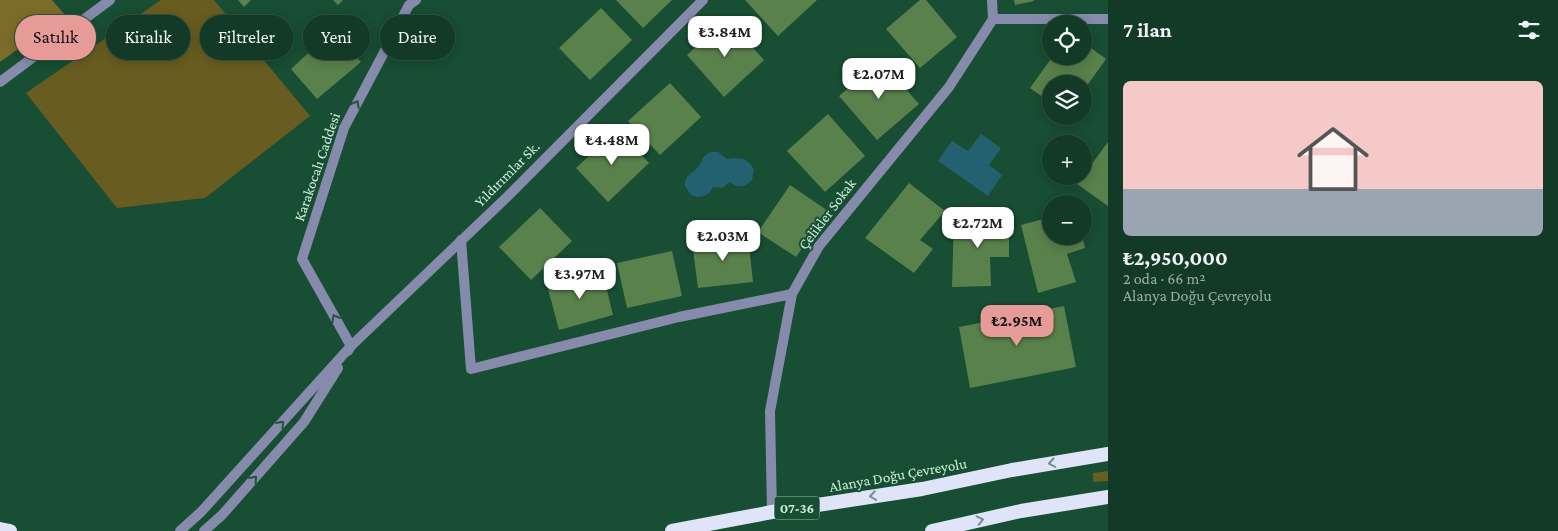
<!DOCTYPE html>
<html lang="tr">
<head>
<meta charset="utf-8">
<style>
  body { margin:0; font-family:"Crimson Pro",serif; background:#1b412e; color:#f1f3f6; height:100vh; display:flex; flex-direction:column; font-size:19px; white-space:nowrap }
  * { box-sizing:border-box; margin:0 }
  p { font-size:16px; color:#9cada7 }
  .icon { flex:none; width:28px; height:28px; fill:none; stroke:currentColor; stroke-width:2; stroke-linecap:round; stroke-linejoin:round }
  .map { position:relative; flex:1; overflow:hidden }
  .drawer { display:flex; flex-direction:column; background:#123a26; width:450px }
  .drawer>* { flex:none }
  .guide { position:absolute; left:15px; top:15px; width:475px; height:45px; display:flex; gap:10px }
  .fabs { position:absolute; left:1042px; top:15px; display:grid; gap:10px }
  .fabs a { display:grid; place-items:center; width:50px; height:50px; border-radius:50%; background:#123a26; box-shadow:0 2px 12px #0003,0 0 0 1px #315443; font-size:25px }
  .price { position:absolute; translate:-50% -42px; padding:0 11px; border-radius:10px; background:#fff; color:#222; font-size:16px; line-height:32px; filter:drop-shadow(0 1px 2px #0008) }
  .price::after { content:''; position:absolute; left:50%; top:30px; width:15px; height:11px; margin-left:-8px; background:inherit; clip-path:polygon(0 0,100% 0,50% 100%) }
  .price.current { background:#e69b98; color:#111 }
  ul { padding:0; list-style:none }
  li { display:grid; align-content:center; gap:10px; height:265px; padding:0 15px }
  li span { display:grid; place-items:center; height:155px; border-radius:8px; color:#555 }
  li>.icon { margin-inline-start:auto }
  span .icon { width:90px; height:90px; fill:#fffc; stroke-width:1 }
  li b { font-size:21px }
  h2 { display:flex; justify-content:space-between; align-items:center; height:60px; padding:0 15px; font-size:21px }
  .pill { padding:0 18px; border-radius:22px; background:#123a26; box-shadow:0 2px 12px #0003,0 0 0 1px #315443; font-size:18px; line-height:45px }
  .pill.current { background:#e69b98; color:#111 }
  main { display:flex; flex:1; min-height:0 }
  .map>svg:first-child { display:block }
  .green { fill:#685c20 }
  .forest { fill:#7b6d29 }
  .water { fill:#236171 }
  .building { fill:#59814b }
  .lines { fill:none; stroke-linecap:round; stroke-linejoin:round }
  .minor { stroke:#868bac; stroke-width:10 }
  .trunk { stroke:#e0e4f8; stroke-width:14 }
  .oneway { stroke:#23543f }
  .oneway2 { stroke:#72928c }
  .labels { text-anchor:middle; stroke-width:4; stroke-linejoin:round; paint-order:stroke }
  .shield { fill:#184e33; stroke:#96bea7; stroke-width:1 }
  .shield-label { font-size:14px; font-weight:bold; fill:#cceed9 }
  .street-label { font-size:15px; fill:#cceed9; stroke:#184e33 }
</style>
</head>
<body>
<main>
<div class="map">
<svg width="1108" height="531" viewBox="0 0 1108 531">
  <rect width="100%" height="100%" fill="#184e33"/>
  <g class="green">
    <path d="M161 0H214L310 116 205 198 117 208 26 93Z"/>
    <path d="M1108 471V481L1093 482V473Z"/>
  </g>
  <path class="forest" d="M0 0H52L65 15 0 62Z"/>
  <g class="water">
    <path d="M981 134 1001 148 989 165 1002 175 988 196 938 161 952 141 968 151Z"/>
    <path d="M711 152H718L727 159C739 157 749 158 754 170L752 180C745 188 737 188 730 182L722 188 713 187C709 196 701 199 691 195L685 186C685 174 692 174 698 167 703 160 702 155 711 152Z"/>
  </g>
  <g class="building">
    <path d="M238 0H251L244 7Z"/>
    <path d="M333 0H343L338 5Z"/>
    <path d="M616 0H672L643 28Z"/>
    <path d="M745 0H817L778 36Z"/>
    <path d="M920 0H926L957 37 920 68 886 29Z"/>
    <path d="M1014 0H1034V1L1015 5Z"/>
    <path d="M601 8 632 40 590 80 559 48Z"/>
    <path d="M727 19 764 60 724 97 687 55Z"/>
    <path d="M332 31 361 62 317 99 291 69Z"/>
    <path d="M1084 43 1106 59 1084 90V84H1051V103L1030 88 1053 56H1084Z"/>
    <path d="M880 60 919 104 877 140 839 96Z"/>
    <path d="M670 83 701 117 660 155 628 121Z"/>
    <path d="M828 114 865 156 825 192 787 151Z"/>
    <path d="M617 130 649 163 608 202 576 168Z"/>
    <path d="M1108 142V206L1077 184Z"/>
    <path d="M909 183 945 211 920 240 933 249 914 273 865 238Z"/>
    <path d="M790 185 828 211 796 257 758 232Z"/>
    <path d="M540 208 572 241 531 280 499 247Z"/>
    <path d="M954 217 1009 218V257H990L991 286 952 287Z"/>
    <path d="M1051 217V236H1082L1085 248 1067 254 1076 282 1038 293 1021 225Z"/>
    <path d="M748 236 753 282 698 288 692 242Z"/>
    <path d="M672 251 682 296 627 308 617 263Z"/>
    <path d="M602 270 613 315 559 330 547 285Z"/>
    <path d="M1064 306 1076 367 970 388 959 327Z"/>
  </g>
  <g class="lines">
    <g class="minor">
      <path d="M993 19H1108"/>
      <path d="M0 82 110 0"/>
      <path d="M461 240 471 369 679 317 792 294"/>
      <path d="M348 351 351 346 302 259 344 128 409 5 416 0"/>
      <path d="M772 512 770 411 792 294 819 246 949 87 993 19 992 0"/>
      <path d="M180 531 201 512 351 346 508 196 703 0"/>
      <path d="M204 531 222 515 304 422 338 368"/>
    </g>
    <g class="trunk">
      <path d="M0 529 10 531"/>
      <path d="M672 531 772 512 922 489 1012 470 1108 454"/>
      <path d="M932 531 1021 511 1108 497"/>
    </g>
  </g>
  <defs><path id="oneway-chevron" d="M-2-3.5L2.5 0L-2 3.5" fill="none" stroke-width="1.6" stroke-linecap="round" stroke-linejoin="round" transform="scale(1.25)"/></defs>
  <g class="oneway">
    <use href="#oneway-chevron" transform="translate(356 104) rotate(-62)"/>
    <use href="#oneway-chevron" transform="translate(335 318) rotate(-120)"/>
    <use href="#oneway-chevron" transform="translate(281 424) rotate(-48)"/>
    <use href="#oneway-chevron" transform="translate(254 479) rotate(-48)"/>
  </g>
  <g class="oneway2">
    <use href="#oneway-chevron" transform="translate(1052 463) rotate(170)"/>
    <use href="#oneway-chevron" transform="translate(873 496) rotate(171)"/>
    <use href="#oneway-chevron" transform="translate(980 520) rotate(-13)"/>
  </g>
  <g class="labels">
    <rect class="shield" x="774.5" y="496.5" width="45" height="23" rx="4"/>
    <g class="shield-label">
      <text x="797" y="513">07-36</text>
    </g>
    <g class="street-label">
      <text transform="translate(317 167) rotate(-71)" y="5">Karakocalı Caddesi</text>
      <text transform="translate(507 174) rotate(-45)" y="5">Yıldırımlar Sk.</text>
      <text transform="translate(827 214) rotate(-53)" y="5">Çelikler Sokak</text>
      <text transform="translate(898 475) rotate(-10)" y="5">Alanya Doğu Çevreyolu</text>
    </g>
  </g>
</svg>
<div class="fabs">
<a><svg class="icon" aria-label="locate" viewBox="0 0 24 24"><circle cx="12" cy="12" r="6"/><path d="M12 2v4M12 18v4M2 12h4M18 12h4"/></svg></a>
<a><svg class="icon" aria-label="layers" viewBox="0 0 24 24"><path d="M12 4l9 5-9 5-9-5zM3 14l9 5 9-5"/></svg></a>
<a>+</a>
<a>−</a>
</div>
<b class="price" style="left:725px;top:58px">₺3.84M</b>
<b class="price" style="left:879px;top:100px">₺2.07M</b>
<b class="price" style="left:612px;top:166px">₺4.48M</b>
<b class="price" style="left:978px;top:249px">₺2.72M</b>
<b class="price" style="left:723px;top:262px">₺2.03M</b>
<b class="price" style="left:580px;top:300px">₺3.97M</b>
<b class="price current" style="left:1017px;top:347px">₺2.95M</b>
<div class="guide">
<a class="pill current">Satılık</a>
<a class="pill">Kiralık</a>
<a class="pill">Filtreler</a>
<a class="pill">Yeni</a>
<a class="pill">Daire</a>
</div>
</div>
<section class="drawer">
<h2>7 ilan<svg class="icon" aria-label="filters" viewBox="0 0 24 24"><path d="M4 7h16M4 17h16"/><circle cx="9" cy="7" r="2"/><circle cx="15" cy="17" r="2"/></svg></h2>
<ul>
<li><span style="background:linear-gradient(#f6c9c9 70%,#9aa5b1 0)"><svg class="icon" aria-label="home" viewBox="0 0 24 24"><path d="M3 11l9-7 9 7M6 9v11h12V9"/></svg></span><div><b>₺2,950,000</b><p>2 oda · 66 m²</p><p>Alanya Doğu Çevreyolu</p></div></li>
</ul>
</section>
</main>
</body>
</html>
